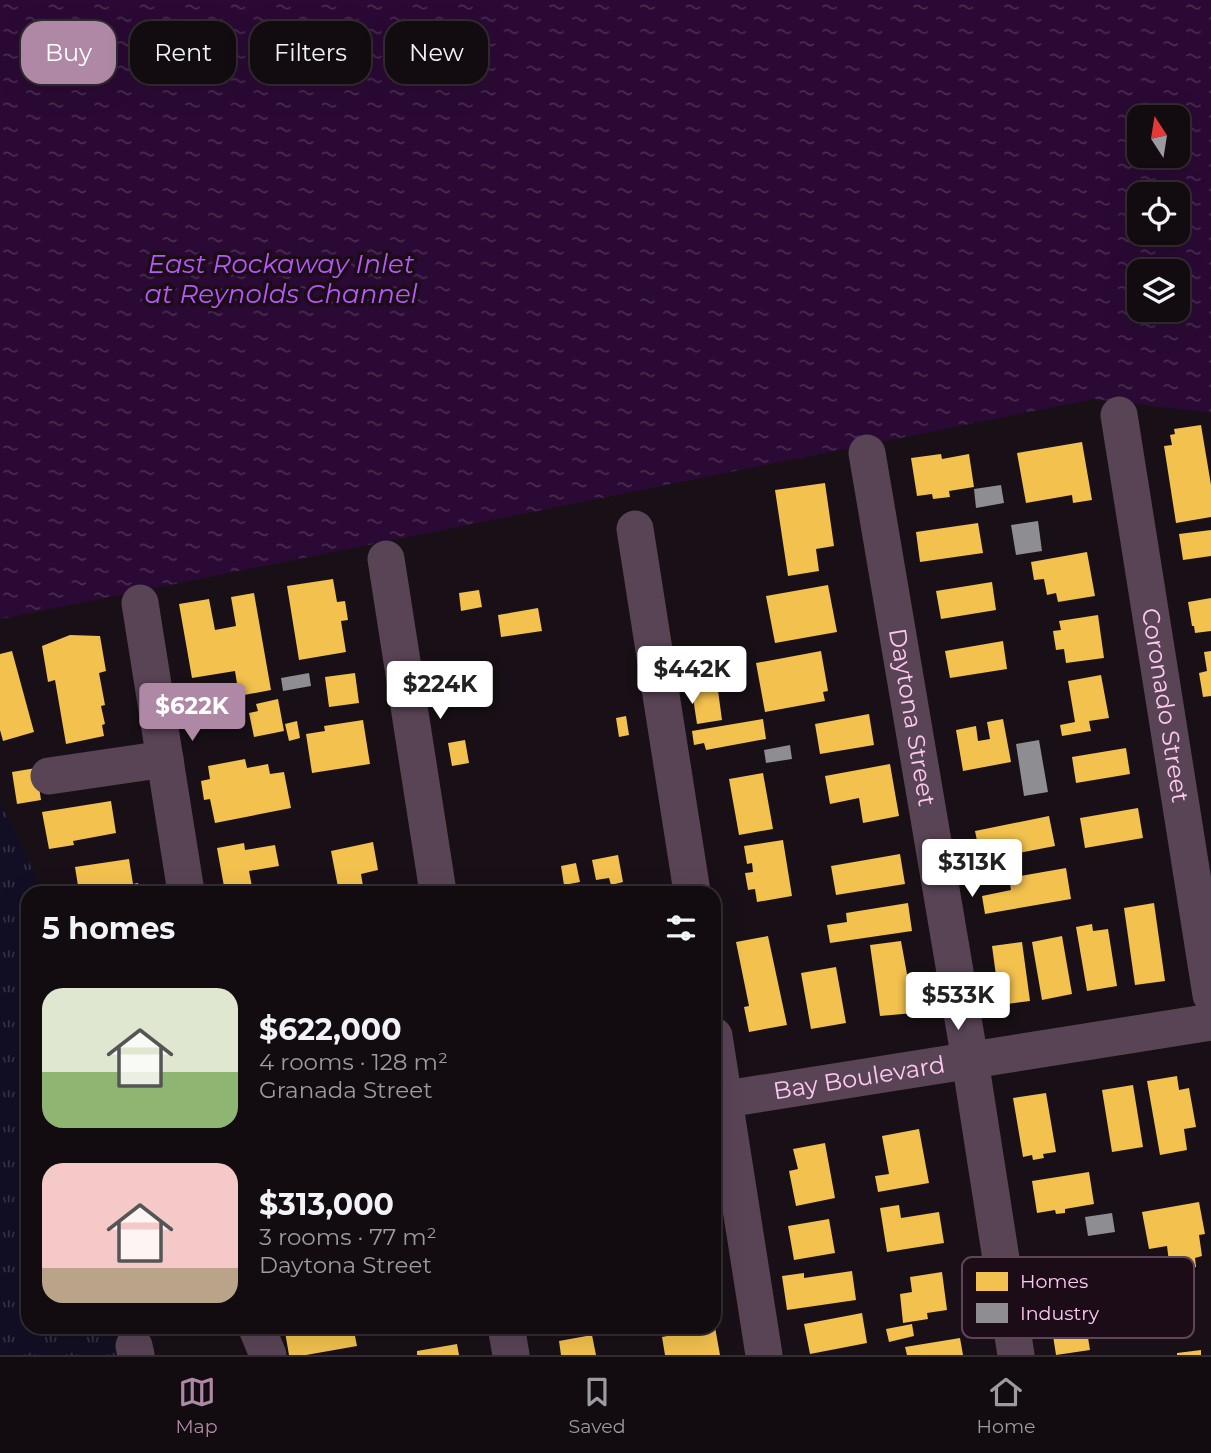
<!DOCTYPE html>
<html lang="en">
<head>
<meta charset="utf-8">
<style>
  body { margin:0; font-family:Montserrat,sans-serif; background:#1b1519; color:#f1f3f6; height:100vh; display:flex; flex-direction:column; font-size:26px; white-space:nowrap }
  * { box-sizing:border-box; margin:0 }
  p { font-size:23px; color:#9c9b9f }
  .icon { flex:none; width:38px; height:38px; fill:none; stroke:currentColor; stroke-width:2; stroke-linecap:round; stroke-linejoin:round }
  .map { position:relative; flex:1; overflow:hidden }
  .sheet { position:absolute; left:21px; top:886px; width:700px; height:448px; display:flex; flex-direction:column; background:#120c10; border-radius:21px; box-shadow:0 7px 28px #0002,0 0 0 2px #312c30 }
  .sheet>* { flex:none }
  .hud { position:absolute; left:21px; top:21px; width:700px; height:63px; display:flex; gap:14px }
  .needle { width:46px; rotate:348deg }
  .buttons { position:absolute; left:1127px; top:105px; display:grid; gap:14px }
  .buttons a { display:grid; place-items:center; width:63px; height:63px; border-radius:14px; background:#120c10; box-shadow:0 7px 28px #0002,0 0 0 2px #312c30; font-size:35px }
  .price { position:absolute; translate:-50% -60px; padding:0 16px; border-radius:7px; background:#fff; color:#222; font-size:23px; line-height:46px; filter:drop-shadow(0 2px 4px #0008) }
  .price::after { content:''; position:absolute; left:50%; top:42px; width:21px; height:16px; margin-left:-10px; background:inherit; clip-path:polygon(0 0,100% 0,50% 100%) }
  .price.on { background:#ae88a4; color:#fff }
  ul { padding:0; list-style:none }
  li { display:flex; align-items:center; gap:21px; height:175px; padding:0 21px }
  li span { display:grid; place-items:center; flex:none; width:196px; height:140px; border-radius:21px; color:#555 }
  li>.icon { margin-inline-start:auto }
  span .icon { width:84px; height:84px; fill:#fffc; stroke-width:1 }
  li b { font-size:30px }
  h2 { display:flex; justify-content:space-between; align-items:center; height:84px; padding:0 21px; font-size:30px }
  .tag { padding:0 24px; border-radius:21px; background:#120c10; box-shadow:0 7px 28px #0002,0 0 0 2px #312c30; font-size:24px; line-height:63px }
  .tag.on { background:#ae88a4; color:#fff }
  .tab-bar { display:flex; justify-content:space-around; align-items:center; height:98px; border-top:2px solid #312c30; background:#120c10; font-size:19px; color:#9c9b9f }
  .tab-bar a { display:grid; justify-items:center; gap:4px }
  .tab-bar .on { color:#ae88a4 }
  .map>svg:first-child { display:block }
  .grass { fill:url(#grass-tufts) }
  .water { fill:url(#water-ripples); fill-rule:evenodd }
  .homes { fill:#f2c14e }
  .industry { fill:#8d8d92 }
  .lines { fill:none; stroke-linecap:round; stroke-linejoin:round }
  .minor { stroke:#594456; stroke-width:37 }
  .labels { text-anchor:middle; stroke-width:7; stroke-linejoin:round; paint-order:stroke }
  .street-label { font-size:24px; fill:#fec8f1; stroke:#1c0c17 }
  .water-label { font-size:26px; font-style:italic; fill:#b758fb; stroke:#1c0c17 }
  .key { fill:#1c0c17; stroke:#604458; stroke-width:2 }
  .key-label { font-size:19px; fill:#fec8f1 }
</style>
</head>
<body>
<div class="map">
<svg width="1211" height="1355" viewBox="0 0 1211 1355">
  <defs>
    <pattern id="grass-tufts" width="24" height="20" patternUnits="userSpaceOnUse" patternTransform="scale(1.75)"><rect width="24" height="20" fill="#120f24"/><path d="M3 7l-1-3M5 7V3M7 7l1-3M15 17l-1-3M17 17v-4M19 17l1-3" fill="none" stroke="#363044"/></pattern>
    <pattern id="water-ripples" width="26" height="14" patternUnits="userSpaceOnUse" patternTransform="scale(1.75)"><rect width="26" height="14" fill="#2a0a34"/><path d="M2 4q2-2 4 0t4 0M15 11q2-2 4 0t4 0" fill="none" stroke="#4a2c52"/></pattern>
  </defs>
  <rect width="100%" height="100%" fill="#181016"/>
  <path class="grass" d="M0 801 43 892H28V1326L111 1327 123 1355H0Z"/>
  <path class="water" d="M0 0H1211V413L1094 399 0 619ZM1139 117H1178V156H1139ZM1139 194H1178V233H1139ZM1139 271H1178V310H1139Z"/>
  <g class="homes">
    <path d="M1201 425 1211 485V517L1176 523 1164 446 1172 445 1170 435 1175 434 1174 429Z"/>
    <path d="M1082 442 1092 500 1073 503 1072 495 1026 503 1017 453Z"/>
    <path d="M941 454 942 459 969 454 974 487 949 491 950 497 933 499 932 494 917 496 911 458Z"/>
    <path d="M825 483 834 546 816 549 819 571 788 576 775 490Z"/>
    <path d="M978 523 983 553 920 562 916 532Z"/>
    <path d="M1211 530V556L1183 560 1179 534Z"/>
    <path d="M1087 552 1095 596 1058 602 1056 593 1047 595 1044 579 1034 580 1031 562Z"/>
    <path d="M333 579 337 602 345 601 348 620 341 621 346 652 299 660 287 586Z"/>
    <path d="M992 582 996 610 941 619 936 591Z"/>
    <path d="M828 585 837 632 775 643 766 596Z"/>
    <path d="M479 590 482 607 461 611 459 593Z"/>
    <path d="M254 593 271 690 239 696 235 671 192 678 179 604 209 599 215 630 236 626 231 597Z"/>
    <path d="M1211 598V631L1195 633 1194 626H1192L1188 602Z"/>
    <path d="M538 608 542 631 501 637 498 615Z"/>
    <path d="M1098 615 1104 658 1066 663 1064 649 1056 650 1053 631 1061 630 1059 621Z"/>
    <path d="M70 635 100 636 106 671 99 673 105 705 101 706 105 724 102 725 104 736 66 744 55 680 48 682 42 646Z"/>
    <path d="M1003 641 1007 669 950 678 945 651Z"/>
    <path d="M12 651 34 732 3 741 0 730V654Z"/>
    <path d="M821 651 828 691 823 692 825 701 765 712 756 663Z"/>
    <path d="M1211 651V696L1203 697 1199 673 1207 671 1204 652Z"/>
    <path d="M714 661 722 720 697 724 688 665Z"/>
    <path d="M355 673 359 703 329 707 325 677Z"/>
    <path d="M1101 675 1109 718 1089 721 1091 731 1062 736 1060 725 1075 722 1068 681Z"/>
    <path d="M278 699 284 731 254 737 249 713 258 711 256 704Z"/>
    <path d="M869 714 874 745 820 754 815 724Z"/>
    <path d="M626 716 629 735 619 737 616 718Z"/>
    <path d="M763 719 766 739 706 750 704 743 694 745 692 731Z"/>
    <path d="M1003 719 1011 762 963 771 956 730 976 726 978 741 990 739 987 722Z"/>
    <path d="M363 720 370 764 312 773 306 734 325 731 324 726Z"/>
    <path d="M297 721 300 738 289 741 285 724Z"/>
    <path d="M465 740 469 763 452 766 448 743Z"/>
    <path d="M1126 748 1130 774 1076 783 1072 757Z"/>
    <path d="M245 759 247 768 268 764 270 774 284 772 291 808 215 823 210 799 204 800 201 781 210 779 208 766Z"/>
    <path d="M890 764 899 816 863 823 859 798 830 804 825 776Z"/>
    <path d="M36 768 41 800 17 804 12 772Z"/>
    <path d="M763 773 773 829 739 835 729 779Z"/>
    <path d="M111 801 116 833 73 841 74 845 49 849 42 812Z"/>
    <path d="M1138 808 1143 838 1085 848 1080 818Z"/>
    <path d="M1049 816 1055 846 981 860 975 831Z"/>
    <path d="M783 840 792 896 757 902 755 889 748 890 745 873 753 872 752 863 747 864 744 846Z"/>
    <path d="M373 842 378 870 361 874 364 892H347L346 886 338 887 331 851Z"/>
    <path d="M244 843 245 850 275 845 279 866 249 871 253 892H225L217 848Z"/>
    <path d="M900 854 905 884 836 895 831 866Z"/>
    <path d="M618 855 623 882 611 885 609 878 596 880 592 860Z"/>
    <path d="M129 859 133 884 138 883 140 892H79L75 867Z"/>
    <path d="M576 863 580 882 564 885 561 866Z"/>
    <path d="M1066 868 1071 899 985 914 982 896 1011 890 1009 878Z"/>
    <path d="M908 903 912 931 830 943 827 925 847 922 846 913Z"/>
    <path d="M1154 903 1165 981 1135 985 1124 908Z"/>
    <path d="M1092 924 1093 931 1108 929 1117 986 1087 991 1076 927Z"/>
    <path d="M768 936 787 1025 749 1032 744 1007 749 1006 736 942Z"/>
    <path d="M1062 936 1072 994 1042 1000 1032 942Z"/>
    <path d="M901 941 907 974 915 978 918 993 911 999 914 1013 880 1016 870 945Z"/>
    <path d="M1022 942 1030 1001 1000 1005 992 946Z"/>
    <path d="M836 967 846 1023 811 1029 801 973Z"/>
    <path d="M1177 1076 1179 1090 1189 1088 1196 1127 1184 1129 1187 1150 1160 1155 1147 1081Z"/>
    <path d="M1133 1085 1143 1147 1112 1152 1102 1090Z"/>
    <path d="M1046 1093 1056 1152 1043 1154 1044 1158 1033 1160 1032 1155 1023 1157 1013 1098Z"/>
    <path d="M919 1129 929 1183 878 1192 875 1176 889 1174 882 1136Z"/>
    <path d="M825 1143 835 1198 796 1206 789 1171 798 1169 793 1149Z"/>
    <path d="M1089 1172 1094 1204 1065 1209V1213L1056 1214 1055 1210 1037 1213 1032 1181Z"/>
    <path d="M1199 1202 1205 1234 1199 1235 1202 1256 1195 1258 1196 1267 1178 1270 1176 1261 1169 1262 1167 1246 1149 1249 1142 1212Z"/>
    <path d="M899 1205 901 1218 939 1212 944 1243 887 1252 880 1208Z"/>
    <path d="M829 1219 835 1253 794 1260 788 1226Z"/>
    <path d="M852 1271 856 1300 787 1310 782 1276 804 1273V1278Z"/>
    <path d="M942 1272 947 1310 927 1313 928 1319 903 1323 900 1294 912 1292 910 1277Z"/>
    <path d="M1093 1289 1097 1317 1085 1319 1090 1350 1056 1355 1047 1297Z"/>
    <path d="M862 1313 867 1343 810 1354 804 1324Z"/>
    <path d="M912 1324 914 1336 889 1342 886 1329Z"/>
    <path d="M284 1326H353L357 1346 306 1355H289Z"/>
    <path d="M715 1327 720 1355H665L662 1337Z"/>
    <path d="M592 1335 596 1355H561L559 1341Z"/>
    <path d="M960 1338 963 1355H907L905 1347Z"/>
    <path d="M457 1344 459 1355H417V1351Z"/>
    <path d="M1201 1350V1355H1177V1353Z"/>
  </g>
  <g class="industry">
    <path d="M1001 485 1004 503 976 508 974 489Z"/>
    <path d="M1038 521 1042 551 1016 555 1011 525Z"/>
    <path d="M309 673 311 686 283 691 281 678Z"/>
    <path d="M1039 740 1048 792 1024 796 1016 744Z"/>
    <path d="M790 745 792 759 766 763 764 750Z"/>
    <path d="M1112 1213 1115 1232 1088 1236 1085 1217Z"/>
  </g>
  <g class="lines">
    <g class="minor">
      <path id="s1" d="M1119 415 1211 995"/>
      <path id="s2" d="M867 453 970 1060 1016 1355"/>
      <path d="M635 529 692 892"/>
      <path d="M386 559 438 892"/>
      <path d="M140 603 186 892"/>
      <path d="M49 776 165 759"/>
      <path d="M714 1036 764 1355"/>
      <path id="s3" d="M714 1101 1211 1022"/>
      <path d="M256 1326 268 1355"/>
      <path d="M506 1326 511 1355"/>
      <path d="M134 1346 136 1355"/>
    </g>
  </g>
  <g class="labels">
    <g class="street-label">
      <text dy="8" stroke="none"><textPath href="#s1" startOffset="294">Coronado Street</textPath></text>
      <text dy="8" stroke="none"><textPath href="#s2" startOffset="268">Daytona Street</textPath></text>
      <text dy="8" stroke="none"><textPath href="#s3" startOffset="147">Bay Boulevard</textPath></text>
    </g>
    <g class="water-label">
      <text x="281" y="273">East Rockaway Inlet<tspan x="281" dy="30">at Reynolds Channel</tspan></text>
    </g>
  </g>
  <rect x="962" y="1257" width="232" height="81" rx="10" class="key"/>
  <rect x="976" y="1272" width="32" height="19" fill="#f2c14e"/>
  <rect x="976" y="1303" width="32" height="20" fill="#8d8d92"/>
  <g class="key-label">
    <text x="1020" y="1288">Homes</text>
    <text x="1020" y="1320">Industry</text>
  </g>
</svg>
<div class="buttons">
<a><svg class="needle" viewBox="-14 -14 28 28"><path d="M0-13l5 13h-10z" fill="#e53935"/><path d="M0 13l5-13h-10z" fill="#9c9b9f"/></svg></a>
<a><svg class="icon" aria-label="locate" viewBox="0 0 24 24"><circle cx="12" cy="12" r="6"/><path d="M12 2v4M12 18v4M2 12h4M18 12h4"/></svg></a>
<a><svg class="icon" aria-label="layers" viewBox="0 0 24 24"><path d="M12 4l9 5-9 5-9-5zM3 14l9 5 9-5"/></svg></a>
</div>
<b class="price" style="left:692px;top:706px">$442K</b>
<b class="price" style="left:440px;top:721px">$224K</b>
<b class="price on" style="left:192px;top:743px">$622K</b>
<b class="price" style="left:972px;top:899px">$313K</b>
<b class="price" style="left:958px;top:1032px">$533K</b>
<div class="hud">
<a class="tag on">Buy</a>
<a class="tag">Rent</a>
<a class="tag">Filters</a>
<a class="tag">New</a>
</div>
<section class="sheet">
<h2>5 homes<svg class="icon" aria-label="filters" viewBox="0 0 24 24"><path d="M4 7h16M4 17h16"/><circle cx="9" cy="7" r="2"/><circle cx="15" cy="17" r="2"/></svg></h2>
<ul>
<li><span style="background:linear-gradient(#dfe7d0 60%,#8fb573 0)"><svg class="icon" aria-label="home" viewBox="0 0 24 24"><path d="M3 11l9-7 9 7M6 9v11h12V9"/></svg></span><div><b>$622,000</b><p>4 rooms · 128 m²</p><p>Granada Street</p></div></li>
<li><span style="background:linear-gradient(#f6c9c9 75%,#b9a48a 0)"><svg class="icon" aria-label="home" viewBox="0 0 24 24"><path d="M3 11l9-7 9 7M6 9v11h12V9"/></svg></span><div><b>$313,000</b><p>3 rooms · 77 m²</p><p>Daytona Street</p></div></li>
</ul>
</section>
</div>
<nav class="tab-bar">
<a class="on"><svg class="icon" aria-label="map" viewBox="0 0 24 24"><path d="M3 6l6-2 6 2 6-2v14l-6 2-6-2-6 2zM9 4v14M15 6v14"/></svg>Map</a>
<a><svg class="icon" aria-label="saved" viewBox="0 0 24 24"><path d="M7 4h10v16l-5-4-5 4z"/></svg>Saved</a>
<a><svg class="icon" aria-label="home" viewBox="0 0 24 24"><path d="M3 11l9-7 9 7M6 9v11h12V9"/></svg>Home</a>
</nav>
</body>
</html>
